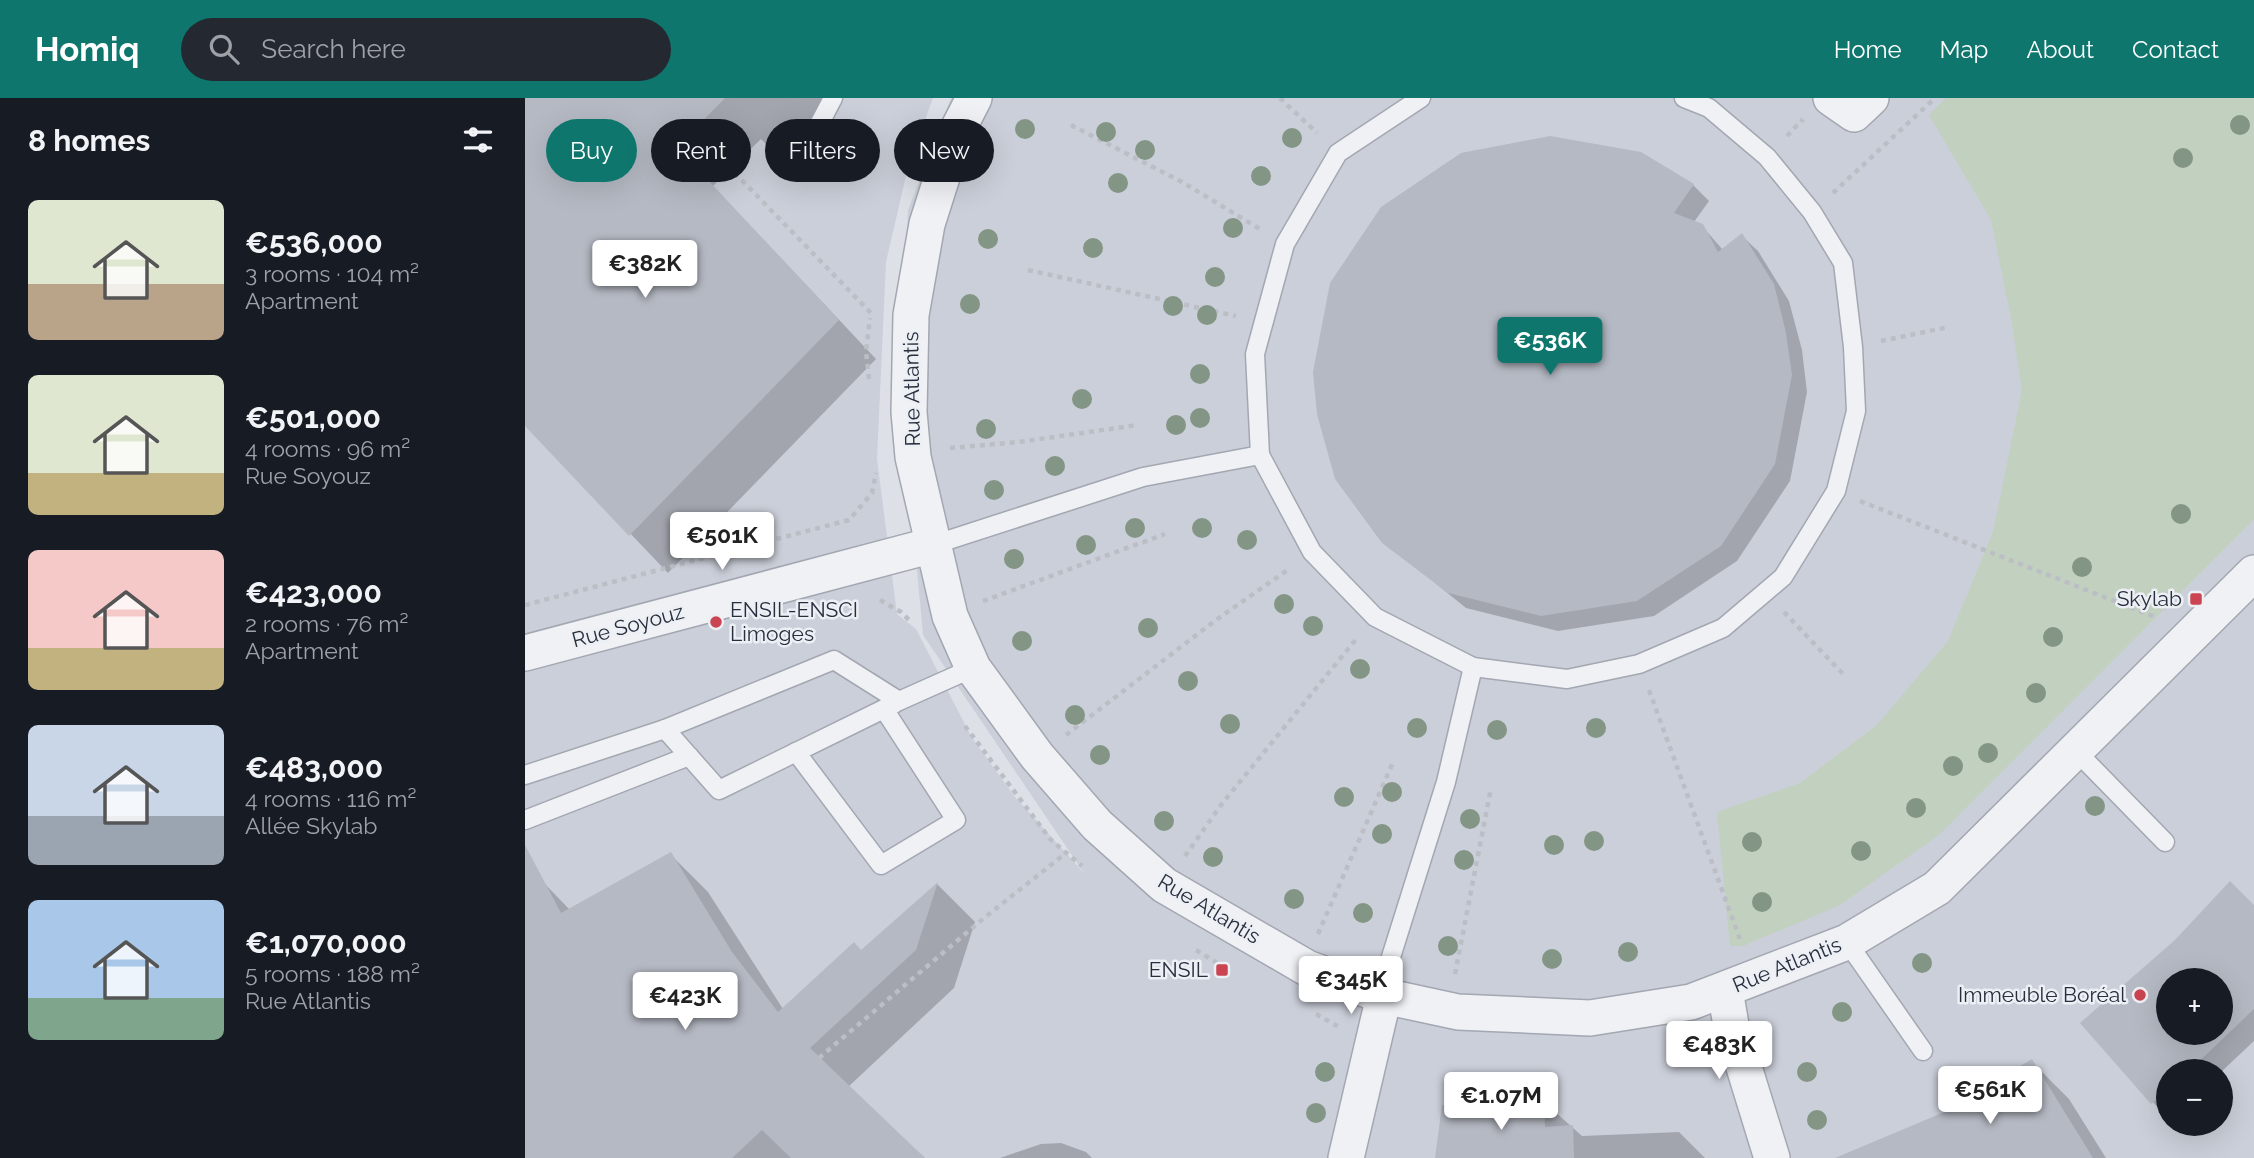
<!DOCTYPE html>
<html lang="en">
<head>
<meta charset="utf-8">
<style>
  body { margin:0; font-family:Raleway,sans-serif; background:#242831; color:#f1f3f6; height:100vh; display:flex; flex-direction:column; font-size:26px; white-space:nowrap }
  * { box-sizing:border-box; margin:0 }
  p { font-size:23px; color:#9ea1a6 }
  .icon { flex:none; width:38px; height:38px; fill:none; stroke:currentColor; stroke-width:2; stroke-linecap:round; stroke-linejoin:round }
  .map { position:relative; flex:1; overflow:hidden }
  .drawer { display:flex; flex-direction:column; background:#171b24; width:525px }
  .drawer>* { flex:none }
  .hud { position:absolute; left:21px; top:21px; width:665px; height:63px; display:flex; gap:14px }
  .buttons { position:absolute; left:1631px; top:870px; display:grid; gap:14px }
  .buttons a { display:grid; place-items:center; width:77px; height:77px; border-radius:50%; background:#171b24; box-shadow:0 7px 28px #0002; font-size:35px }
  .price { position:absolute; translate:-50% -60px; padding:0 16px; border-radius:7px; background:#fff; color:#222; font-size:23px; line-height:46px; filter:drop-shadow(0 2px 4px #0008) }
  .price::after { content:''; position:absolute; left:50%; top:42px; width:21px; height:16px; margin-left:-10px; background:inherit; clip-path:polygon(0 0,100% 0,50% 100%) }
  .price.current { background:#0f766e; color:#fff }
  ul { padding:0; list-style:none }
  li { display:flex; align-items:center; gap:21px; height:175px; padding:0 28px }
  li span { display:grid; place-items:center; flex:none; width:196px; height:140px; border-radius:10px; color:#555 }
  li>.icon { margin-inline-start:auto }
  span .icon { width:84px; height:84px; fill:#fffc; stroke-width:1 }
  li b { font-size:30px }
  h2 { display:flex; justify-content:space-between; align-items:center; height:84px; padding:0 28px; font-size:30px }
  .pill { padding:0 24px; border-radius:32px; background:#171b24; box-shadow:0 7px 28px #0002; font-size:24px; line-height:63px }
  .pill.current { background:#0f766e; color:#fff }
  header { display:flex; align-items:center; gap:42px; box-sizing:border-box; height:98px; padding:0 35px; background:#0f766e; color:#fff }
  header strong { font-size:33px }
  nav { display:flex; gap:38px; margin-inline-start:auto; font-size:24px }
  .search { width:490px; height:63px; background:#242831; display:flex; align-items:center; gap:18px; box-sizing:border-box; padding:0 24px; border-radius:38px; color:#9ea1a6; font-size:26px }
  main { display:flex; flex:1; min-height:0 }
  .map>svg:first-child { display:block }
  .built { fill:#cbcfd9; fill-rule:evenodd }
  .green { fill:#c2d0bf }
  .shadow { fill:#0003; fill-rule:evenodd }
  .building { fill:#b5b9c3; fill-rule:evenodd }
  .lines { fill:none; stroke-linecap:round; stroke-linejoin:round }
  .lane-casing { stroke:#a3a7b1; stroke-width:21 }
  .street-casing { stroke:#a3a7b1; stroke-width:38 }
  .path { stroke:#bcbec5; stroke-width:4.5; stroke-dasharray:5 5; stroke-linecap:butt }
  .lane { stroke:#f0f1f5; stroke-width:18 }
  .street { stroke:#f0f1f5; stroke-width:35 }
  .tree { fill:#839585 }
  .poi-dot { fill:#ca4451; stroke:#eceff4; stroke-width:2.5 }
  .labels { text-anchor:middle; stroke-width:5; stroke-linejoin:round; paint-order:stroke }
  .street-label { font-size:21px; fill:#272e3d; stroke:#eceff4 }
  .poi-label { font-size:21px; fill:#272e3d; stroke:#eceff4; text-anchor:end }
</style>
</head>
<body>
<header>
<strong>Homiq</strong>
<div class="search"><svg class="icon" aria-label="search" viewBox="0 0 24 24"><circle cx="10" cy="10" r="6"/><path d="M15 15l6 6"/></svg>Search here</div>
<nav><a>Home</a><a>Map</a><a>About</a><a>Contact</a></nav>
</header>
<main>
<section class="drawer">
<h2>8 homes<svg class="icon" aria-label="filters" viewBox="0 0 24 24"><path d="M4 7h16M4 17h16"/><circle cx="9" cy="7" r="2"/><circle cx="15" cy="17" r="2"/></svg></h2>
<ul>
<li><span style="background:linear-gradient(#dfe7d0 60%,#b9a48a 0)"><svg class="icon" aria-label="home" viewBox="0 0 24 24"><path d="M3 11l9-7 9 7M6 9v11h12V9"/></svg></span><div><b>€536,000</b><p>3 rooms · 104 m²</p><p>Apartment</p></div></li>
<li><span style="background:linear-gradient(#dfe7d0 70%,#c2b280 0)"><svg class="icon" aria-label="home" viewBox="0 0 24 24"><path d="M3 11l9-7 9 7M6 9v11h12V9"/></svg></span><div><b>€501,000</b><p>4 rooms · 96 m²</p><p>Rue Soyouz</p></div></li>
<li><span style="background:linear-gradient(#f6c9c9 70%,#c2b280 0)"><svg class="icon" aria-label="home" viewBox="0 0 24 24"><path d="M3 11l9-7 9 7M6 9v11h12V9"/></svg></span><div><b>€423,000</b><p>2 rooms · 76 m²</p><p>Apartment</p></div></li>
<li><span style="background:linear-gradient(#c9d6e8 65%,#9aa5b1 0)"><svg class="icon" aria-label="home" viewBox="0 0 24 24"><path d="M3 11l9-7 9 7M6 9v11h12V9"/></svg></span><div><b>€483,000</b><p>4 rooms · 116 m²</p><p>Allée Skylab</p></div></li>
<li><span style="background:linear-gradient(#a9c7e8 70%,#7fa58c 0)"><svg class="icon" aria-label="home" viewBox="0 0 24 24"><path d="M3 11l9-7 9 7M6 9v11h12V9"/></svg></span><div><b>€1,070,000</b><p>5 rooms · 188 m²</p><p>Rue Atlantis</p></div></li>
</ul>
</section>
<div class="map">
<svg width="1729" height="1060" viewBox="0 0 1729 1060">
  <rect width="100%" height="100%" fill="#dde0e7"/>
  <path class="built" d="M0 0H408L384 65 361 164 352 361 372 516 391 531 447 640 490 699 559 775 398 537 374 280 383 112 426 0H1729V1060H0ZM1643 882H1696V934H1643ZM1643 973H1696V1026H1643Z"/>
  <path class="green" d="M1421 0H1729V421L1414 737 1315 807 1218 848H1205L1192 714 1275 685 1352 627 1423 543 1468 434 1497 292 1486 220 1466 122 1404 17Z"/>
  <g class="shadow">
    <path d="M0 0H308L251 56 236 41 188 88 351 261 143 475 0 325Z"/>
    <path d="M1168 87 1184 103 1169 124 1177 128 1198 152 1217 138 1233 153 1264 203 1277 252 1282 294 1265 383 1212 463 1129 518 1033 533 941 510 857 442Z"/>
    <path d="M145 756 183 794 258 911 336 854 412 786 450 824 429 890 322 990 400 1060H0V796L19 785 45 812Z"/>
    <path d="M1729 810V943L1696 974 1643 973V1021L1558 925ZM1643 882H1696V934H1643Z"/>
    <path d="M1506 963 1544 1001 1581 1060H1326L1417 1017Z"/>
    <path d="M1018 1003 1057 1038 1154 1034 1180 1060H912Z"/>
    <path d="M536 1045 561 1054 567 1060H475L516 1046Z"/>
  </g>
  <g class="building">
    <path d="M0 0H200L152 49 314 222 104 438 0 328Z"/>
    <path d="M1025 38 1116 54 1169 86 1149 115 1178 126 1193 154 1217 135 1249 186 1261 235 1267 277 1250 366 1196 448 1112 503 1016 518 923 495 857 445 810 381 792 316 788 274 805 185 856 109 936 55Z"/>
    <path d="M0 747 36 815 146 754 207 854 253 914 329 844 336 852 413 784 391 852 285 950 400 1060H266L237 1032 207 1060H0Z"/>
    <path d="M1705 783 1729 807V911L1664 973H1643V991L1626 1006 1555 925 1650 842ZM1643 882H1696V934H1643Z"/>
    <path d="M1507 961 1568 1060H1310L1417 1015Z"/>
    <path d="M1019 1001 1020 1029 1048 1027 1049 1060H910L917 1007Z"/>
  </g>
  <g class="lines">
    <g class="lane-casing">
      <g id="lane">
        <path d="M896 0 813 55 760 146 730 256 735 357 787 454 850 519 948 569 1042 581 1114 566 1198 530 1258 479 1311 393 1331 313 1328 249 1318 165 1287 114 1242 59 1184 10 1159 0"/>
        <path d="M277 59 308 0"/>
        <path d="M408 447 618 379 735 357"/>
        <path d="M140 631 194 692 369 606"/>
        <path d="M1551 653 1640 744"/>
        <path d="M271 654 356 767 431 722 359 611"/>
        <path d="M0 677 140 631 309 562 374 603 448 570"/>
        <path d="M0 722 164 658"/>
        <path d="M1322 844 1398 953"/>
        <path d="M859 898 866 859 921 684 948 569"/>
      </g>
    </g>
    <g class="street-casing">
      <g id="street">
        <path d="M449 0 431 35 402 126 386 217 384 314 388 359 425 518 448 570 512 658 572 727 639 787 782 870 859 898 933 914 1065 920 1166 904 1322 844 1412 790 1729 475"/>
        <path d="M1306 0 1329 16 1346 0"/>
        <path d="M0 555 408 447"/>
        <path d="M1200 892 1206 927 1247 1060"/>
        <path d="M821 1060 859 898"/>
      </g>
    </g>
    <g class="path">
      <path d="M755 0 792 35"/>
      <path d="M546 27 657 84 735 131"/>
      <path d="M168 32 346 215"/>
      <path d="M1262 38 1278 21"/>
      <path d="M1308 95 1410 0"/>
      <path d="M503 172 711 218"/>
      <path d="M1356 243 1424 229"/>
      <path d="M344 281 341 253 345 220"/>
      <path d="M425 350 494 344 613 327"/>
      <path d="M1335 403 1630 519"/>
      <path d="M355 502 376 514 387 525"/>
      <path d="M458 503 640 436"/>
      <path d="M0 507 324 422 347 395 351 375"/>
      <path d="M1259 514 1319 577"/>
      <path d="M1124 592 1216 844"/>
      <path d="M440 628 526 742 557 768"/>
      <path d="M541 637 691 522 764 471"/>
      <path d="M660 758 696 707 832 540"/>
      <path d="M793 836 869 662"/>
      <path d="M671 852 702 871"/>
      <path d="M930 876 966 690"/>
      <path d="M791 916 814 929"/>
      <path d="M294 960 459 820 541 755"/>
    </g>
    <use href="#lane" class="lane"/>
    <use href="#street" class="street"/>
  </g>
  <g class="tree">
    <circle cx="1715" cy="27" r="10"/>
    <circle cx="500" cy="31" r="10"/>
    <circle cx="581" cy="34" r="10"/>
    <circle cx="767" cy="40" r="10"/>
    <circle cx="620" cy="52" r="10"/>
    <circle cx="1658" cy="60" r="10"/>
    <circle cx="736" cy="78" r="10"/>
    <circle cx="593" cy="85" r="10"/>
    <circle cx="708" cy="130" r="10"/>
    <circle cx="463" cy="141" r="10"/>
    <circle cx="568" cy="150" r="10"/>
    <circle cx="690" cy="179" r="10"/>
    <circle cx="445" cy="206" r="10"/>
    <circle cx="648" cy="208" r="10"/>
    <circle cx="682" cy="217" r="10"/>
    <circle cx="675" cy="276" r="10"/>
    <circle cx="557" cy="301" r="10"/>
    <circle cx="675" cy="320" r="10"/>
    <circle cx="651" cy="327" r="10"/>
    <circle cx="461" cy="331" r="10"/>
    <circle cx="530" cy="368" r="10"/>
    <circle cx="469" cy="392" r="10"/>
    <circle cx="1656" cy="416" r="10"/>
    <circle cx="610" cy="430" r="10"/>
    <circle cx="677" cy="430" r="10"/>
    <circle cx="722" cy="442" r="10"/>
    <circle cx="561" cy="447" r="10"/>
    <circle cx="489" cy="461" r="10"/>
    <circle cx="1557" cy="469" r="10"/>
    <circle cx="759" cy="506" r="10"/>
    <circle cx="788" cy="528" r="10"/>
    <circle cx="623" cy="530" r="10"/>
    <circle cx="1528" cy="539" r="10"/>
    <circle cx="497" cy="543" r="10"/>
    <circle cx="835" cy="571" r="10"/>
    <circle cx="663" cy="583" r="10"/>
    <circle cx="1511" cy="595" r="10"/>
    <circle cx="550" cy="617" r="10"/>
    <circle cx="705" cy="626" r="10"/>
    <circle cx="892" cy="630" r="10"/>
    <circle cx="1071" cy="630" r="10"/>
    <circle cx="972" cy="632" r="10"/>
    <circle cx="1463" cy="655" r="10"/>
    <circle cx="575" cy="657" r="10"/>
    <circle cx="1428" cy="668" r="10"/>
    <circle cx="867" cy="694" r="10"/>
    <circle cx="819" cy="699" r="10"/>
    <circle cx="1570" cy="708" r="10"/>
    <circle cx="1391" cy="710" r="10"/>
    <circle cx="945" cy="721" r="10"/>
    <circle cx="639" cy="723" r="10"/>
    <circle cx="857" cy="736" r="10"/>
    <circle cx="1069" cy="743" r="10"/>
    <circle cx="1227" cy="744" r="10"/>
    <circle cx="1029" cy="747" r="10"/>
    <circle cx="1336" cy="753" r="10"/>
    <circle cx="688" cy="759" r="10"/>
    <circle cx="939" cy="762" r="10"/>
    <circle cx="769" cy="801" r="10"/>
    <circle cx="1237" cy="804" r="10"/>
    <circle cx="838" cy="815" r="10"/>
    <circle cx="923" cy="848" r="10"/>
    <circle cx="1103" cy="854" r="10"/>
    <circle cx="1027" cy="861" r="10"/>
    <circle cx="1397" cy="865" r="10"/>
    <circle cx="1317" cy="914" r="10"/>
    <circle cx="800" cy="974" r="10"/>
    <circle cx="1282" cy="974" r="10"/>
    <circle cx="791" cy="1015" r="10"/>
    <circle cx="1292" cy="1022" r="10"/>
  </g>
  <g class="poi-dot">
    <rect x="1664" y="494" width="14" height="14" rx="3.5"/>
    <circle cx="191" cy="524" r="7"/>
    <rect x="690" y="865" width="14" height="14" rx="3.5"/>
    <circle cx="1615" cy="897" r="7"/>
  </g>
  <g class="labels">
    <g class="street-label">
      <text transform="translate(387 291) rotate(-91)" y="7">Rue Atlantis</text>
      <text transform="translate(103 528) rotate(-15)" y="7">Rue Soyouz</text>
      <text transform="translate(684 811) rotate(31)" y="7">Rue Atlantis</text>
      <text transform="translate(1262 867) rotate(-22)" y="7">Rue Atlantis</text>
    </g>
    <g class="poi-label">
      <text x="1657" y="508">Skylab</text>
      <text x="205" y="519" text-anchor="start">ENSIL-ENSCI<tspan x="205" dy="24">Limoges</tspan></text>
      <text x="683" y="879">ENSIL</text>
      <text x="1601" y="904">Immeuble Boréal</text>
    </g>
  </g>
</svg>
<div class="buttons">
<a>+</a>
<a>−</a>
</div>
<b class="price" style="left:120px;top:202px">€382K</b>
<b class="price current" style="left:1025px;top:279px">€536K</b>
<b class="price" style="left:197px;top:474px">€501K</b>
<b class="price" style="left:826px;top:918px">€345K</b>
<b class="price" style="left:160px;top:934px">€423K</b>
<b class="price" style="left:1194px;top:983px">€483K</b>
<b class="price" style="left:1465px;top:1028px">€561K</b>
<b class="price" style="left:976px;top:1034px">€1.07M</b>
<div class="hud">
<a class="pill current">Buy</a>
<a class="pill">Rent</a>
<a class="pill">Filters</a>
<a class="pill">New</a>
</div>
</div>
</main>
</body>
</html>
